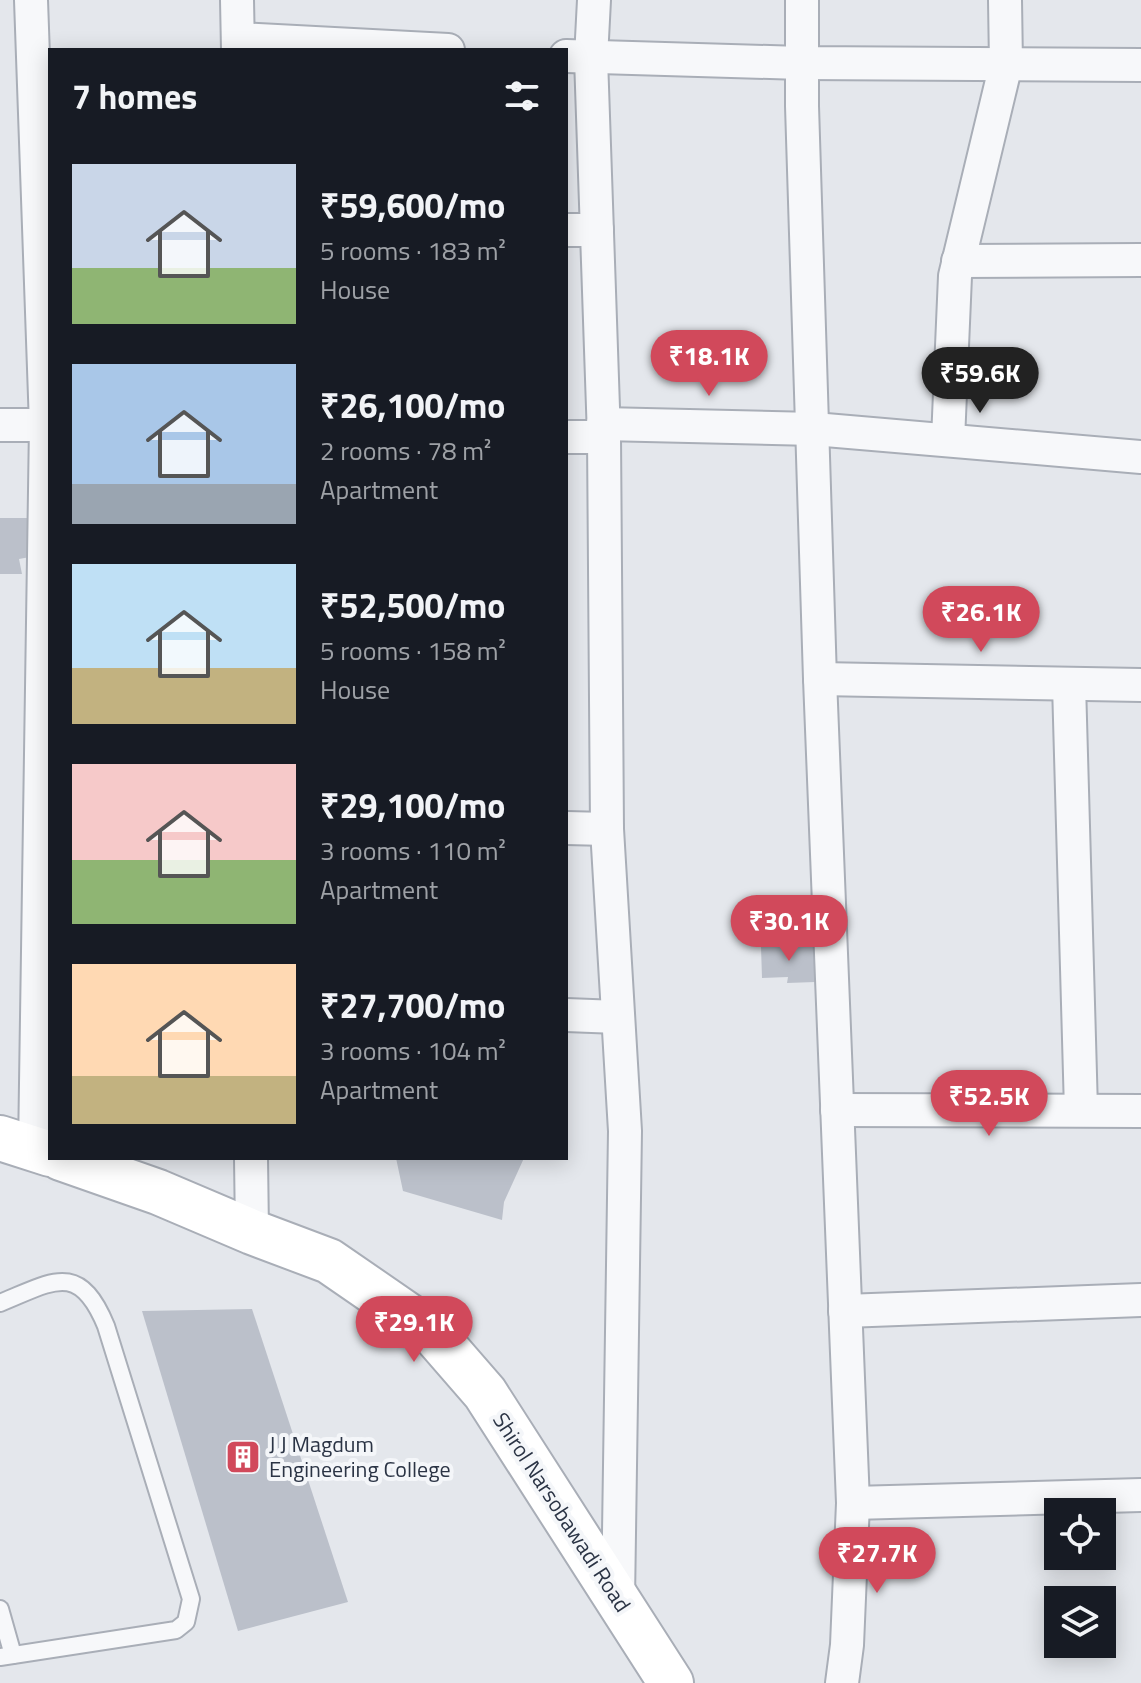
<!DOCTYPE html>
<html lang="en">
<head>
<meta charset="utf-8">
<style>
  body { margin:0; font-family:"Titillium Web",sans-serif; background:#242831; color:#f1f3f6; height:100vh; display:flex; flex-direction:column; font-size:30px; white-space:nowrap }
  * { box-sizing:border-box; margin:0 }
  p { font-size:26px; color:#9ea1a6 }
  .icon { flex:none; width:44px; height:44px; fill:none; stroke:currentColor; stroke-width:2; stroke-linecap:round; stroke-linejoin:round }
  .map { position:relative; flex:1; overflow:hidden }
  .side { position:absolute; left:48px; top:48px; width:520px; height:1112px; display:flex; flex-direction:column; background:#171b24; border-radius:0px; box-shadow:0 4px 20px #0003 }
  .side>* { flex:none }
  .controls { position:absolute; left:1044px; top:1498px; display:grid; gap:16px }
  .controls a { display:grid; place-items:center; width:72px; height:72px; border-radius:0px; background:#171b24; box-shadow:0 4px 20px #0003; font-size:40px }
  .price { position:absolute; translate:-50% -68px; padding:0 18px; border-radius:28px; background:#d1495b; color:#fff; font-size:26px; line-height:52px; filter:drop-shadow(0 2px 4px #0008) }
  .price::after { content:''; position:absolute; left:50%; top:48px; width:24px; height:18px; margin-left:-12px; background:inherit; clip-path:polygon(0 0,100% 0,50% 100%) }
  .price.on { background:#222; color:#fff }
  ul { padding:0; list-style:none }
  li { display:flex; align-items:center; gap:24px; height:200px; padding:0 24px }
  li span { display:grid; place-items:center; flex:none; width:224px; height:160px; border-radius:0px; color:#555 }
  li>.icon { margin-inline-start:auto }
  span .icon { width:96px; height:96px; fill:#fffc; stroke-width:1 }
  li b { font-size:34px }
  h2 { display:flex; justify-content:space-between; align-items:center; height:96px; padding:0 24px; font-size:34px }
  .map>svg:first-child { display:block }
  .building { fill:#bbc0ca }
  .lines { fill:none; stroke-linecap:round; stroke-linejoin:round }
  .lane-casing { stroke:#a9aeb7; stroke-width:20 }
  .street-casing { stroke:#a9aeb7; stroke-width:36 }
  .secondary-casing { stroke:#a9aeb7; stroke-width:48 }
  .lane { stroke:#f7f8fa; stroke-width:16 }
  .street { stroke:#f7f8fa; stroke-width:32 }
  .secondary { stroke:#fff; stroke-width:44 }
  .labels { text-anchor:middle; stroke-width:8; stroke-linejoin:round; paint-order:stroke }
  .poi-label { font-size:22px; fill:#2b3445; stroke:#f4f6f9; text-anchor:start }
  .street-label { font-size:22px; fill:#2b3445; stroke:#f4f6f9 }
</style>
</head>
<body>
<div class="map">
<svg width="1141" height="1683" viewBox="0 0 1141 1683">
  <rect width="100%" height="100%" fill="#e4e7ec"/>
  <g class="building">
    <path d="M0 518H31L30 557 19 559 22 574H0Z"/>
    <path d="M814 945 815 982 787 983 788 977 762 978 761 947Z"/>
    <path d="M396 1158H524L504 1202 502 1220 403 1191Z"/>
    <path d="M252 1309 348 1602 238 1631 142 1311Z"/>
  </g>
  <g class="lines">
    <g class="lane-casing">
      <g id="lane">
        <path d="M0 1303C52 1282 79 1260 106 1326L191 1599 186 1622 176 1630 0 1657"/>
        <path d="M0 1609 13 1655"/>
      </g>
    </g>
    <g class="street-casing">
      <g id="street">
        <path d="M31 0 46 425 50 426"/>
        <path d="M237 0 238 50"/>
        <path d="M594 0 591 58 604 437 607 829 625 1131 618 1600"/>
        <path d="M802 0V106L820 679 853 1503 847 1645 842 1683"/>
        <path d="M238 39 448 50"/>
        <path d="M566 56 801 63 1141 65"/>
        <path d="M566 230H597"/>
        <path d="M958 261 1141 260"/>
        <path d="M603 424 814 429 1141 457"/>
        <path d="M0 425H46L35 1149"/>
        <path d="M566 437H604"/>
        <path d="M948 440 955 276 1006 64 1005 0"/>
        <path d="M820 679 1141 685"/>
        <path d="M1069 684 1081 1110"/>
        <path d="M566 828 607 829"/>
        <path d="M566 1015 618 1017"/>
        <path d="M837 1110 1141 1111"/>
        <path d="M251 1158 252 1232"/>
        <path d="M845 1311 1141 1300"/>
        <path d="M853 1503 1141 1495"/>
      </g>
    </g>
    <g class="secondary-casing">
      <g id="secondary">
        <path d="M0 1138 50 1154"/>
        <path d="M61 1158 158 1192 252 1232 329 1261 432 1332 485 1393 671 1683"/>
      </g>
    </g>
    <use href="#lane" class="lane"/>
    <use href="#street" class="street"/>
    <use href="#secondary" class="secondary"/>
  </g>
  <defs>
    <g id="building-square" transform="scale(1.8)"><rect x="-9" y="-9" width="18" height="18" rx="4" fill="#d1495b" stroke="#f4f6f9"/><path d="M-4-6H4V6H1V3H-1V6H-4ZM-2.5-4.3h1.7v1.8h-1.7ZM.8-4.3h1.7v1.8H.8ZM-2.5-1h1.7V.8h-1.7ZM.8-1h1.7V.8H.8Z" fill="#fff"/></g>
  </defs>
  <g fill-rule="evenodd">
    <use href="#building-square" x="243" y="1457"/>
  </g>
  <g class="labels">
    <g class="poi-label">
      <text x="269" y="1452">J J Magdum<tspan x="269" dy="25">Engineering College</tspan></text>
    </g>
    <g class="street-label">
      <text transform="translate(562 1512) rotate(57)" y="8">Shirol Narsobawadi Road</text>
    </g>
  </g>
</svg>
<div class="controls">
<a><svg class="icon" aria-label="locate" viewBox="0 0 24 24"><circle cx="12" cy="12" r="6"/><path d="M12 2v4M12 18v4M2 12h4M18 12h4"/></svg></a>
<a><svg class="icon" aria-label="layers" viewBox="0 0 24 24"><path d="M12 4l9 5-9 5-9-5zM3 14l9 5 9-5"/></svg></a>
</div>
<b class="price" style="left:709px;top:398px">₹18.1K</b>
<b class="price on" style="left:980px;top:415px">₹59.6K</b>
<b class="price" style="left:981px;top:654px">₹26.1K</b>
<b class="price" style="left:789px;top:963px">₹30.1K</b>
<b class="price" style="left:989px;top:1138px">₹52.5K</b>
<b class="price" style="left:414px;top:1364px">₹29.1K</b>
<b class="price" style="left:877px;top:1595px">₹27.7K</b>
<section class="side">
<h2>7 homes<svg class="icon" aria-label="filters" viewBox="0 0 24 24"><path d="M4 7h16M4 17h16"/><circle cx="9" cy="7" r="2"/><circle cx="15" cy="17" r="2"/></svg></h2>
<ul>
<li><span style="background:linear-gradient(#c9d6e8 65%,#8fb573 0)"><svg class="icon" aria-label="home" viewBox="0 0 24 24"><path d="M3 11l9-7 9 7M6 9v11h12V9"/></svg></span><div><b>₹59,600/mo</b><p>5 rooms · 183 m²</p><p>House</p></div></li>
<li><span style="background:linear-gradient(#a9c7e8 75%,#9aa5b1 0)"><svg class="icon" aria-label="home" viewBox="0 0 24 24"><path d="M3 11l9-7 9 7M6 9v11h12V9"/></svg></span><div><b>₹26,100/mo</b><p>2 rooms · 78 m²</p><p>Apartment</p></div></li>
<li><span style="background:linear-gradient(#bfe0f5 65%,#c2b280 0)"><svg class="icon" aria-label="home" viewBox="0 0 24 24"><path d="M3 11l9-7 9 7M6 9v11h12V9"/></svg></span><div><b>₹52,500/mo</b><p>5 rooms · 158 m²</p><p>House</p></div></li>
<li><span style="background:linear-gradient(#f6c9c9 60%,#8fb573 0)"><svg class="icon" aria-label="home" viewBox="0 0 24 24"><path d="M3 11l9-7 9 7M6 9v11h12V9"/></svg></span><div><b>₹29,100/mo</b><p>3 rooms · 110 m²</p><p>Apartment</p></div></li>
<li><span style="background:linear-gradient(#ffd9b3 70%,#c2b280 0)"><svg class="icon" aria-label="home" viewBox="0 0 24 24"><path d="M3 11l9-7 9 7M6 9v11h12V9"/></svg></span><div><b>₹27,700/mo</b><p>3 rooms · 104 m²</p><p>Apartment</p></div></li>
</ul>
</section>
</div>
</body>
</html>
